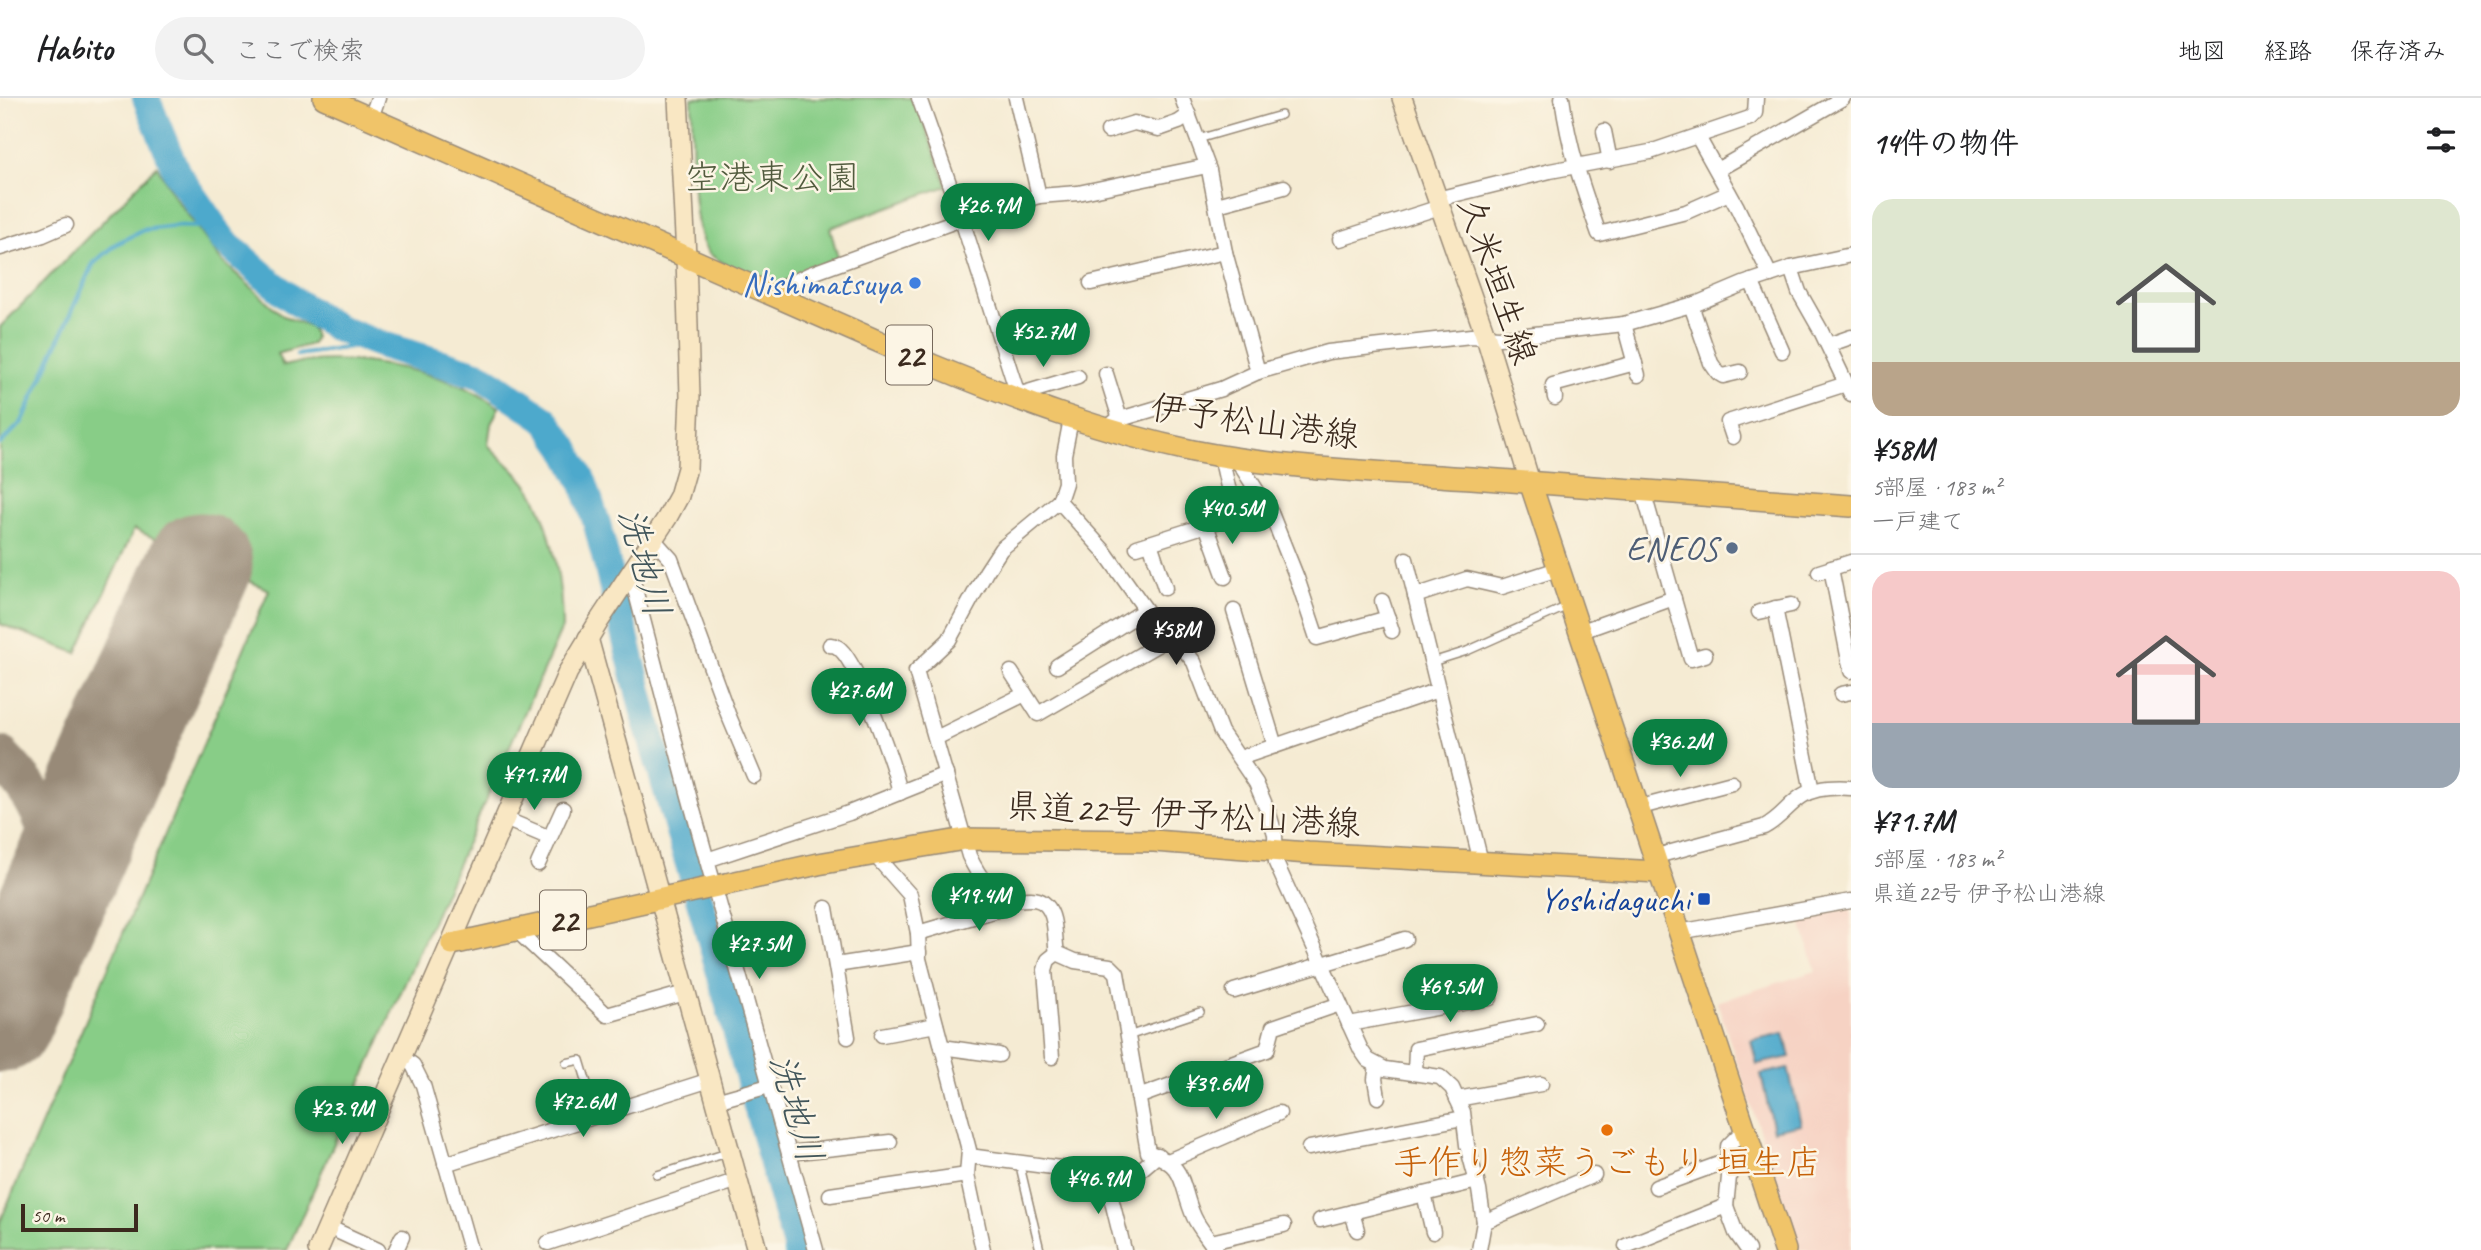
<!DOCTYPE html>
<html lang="ja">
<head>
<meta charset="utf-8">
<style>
  body { margin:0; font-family:Caveat,"Klee One",sans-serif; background:#f2f2f2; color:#202124; height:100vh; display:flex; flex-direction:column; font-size:26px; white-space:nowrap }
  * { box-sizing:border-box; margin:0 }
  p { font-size:23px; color:#757577 }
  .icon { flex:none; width:38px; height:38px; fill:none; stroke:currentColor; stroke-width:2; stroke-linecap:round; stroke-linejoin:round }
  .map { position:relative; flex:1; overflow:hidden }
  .side { display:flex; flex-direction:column; background:#fff; width:630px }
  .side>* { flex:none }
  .scale { position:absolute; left:21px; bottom:18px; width:117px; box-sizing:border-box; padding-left:7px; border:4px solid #3b2a1e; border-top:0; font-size:19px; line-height:24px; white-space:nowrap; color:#3b2a1e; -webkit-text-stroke:5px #fcf5e5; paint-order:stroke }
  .price { position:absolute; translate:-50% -60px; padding:0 16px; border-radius:24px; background:#0b8043; color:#fff; font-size:23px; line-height:46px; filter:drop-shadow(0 2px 4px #0008) }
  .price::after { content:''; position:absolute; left:50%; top:42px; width:21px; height:16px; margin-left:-10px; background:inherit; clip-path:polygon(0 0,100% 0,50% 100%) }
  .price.current { background:#222; color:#fff }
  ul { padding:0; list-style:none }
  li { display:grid; align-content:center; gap:14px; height:371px; padding:0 21px }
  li+li { border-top:2px solid #e0e0e0 }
  li span { display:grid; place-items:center; height:217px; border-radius:21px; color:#555 }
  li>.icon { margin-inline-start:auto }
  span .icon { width:126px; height:126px; fill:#fffc; stroke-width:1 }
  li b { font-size:30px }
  h2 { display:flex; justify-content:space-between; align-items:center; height:84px; padding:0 21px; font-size:30px }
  header { display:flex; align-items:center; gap:42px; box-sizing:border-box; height:98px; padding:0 35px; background:#fff; border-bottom:2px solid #e0e0e0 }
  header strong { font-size:33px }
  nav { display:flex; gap:38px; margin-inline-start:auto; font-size:24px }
  .search { width:490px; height:63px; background:#f2f2f2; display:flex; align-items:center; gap:18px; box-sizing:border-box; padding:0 24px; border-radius:38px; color:#757577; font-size:26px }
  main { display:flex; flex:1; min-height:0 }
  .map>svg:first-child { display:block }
  .built { fill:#f6d2c3 }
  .green { fill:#88cd87; stroke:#627c52; stroke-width:2 }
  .water { fill:#4ea9cc; stroke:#446a75; stroke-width:2 }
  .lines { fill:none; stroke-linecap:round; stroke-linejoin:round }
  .stream { stroke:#4ea9cc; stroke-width:4.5 }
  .river { stroke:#4ea9cc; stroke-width:28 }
  .taxiway { stroke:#988a78; stroke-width:42 }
  .runway { stroke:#988a78; stroke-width:105 }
  .lane-casing { stroke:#988a78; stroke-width:10 }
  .street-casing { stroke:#988a78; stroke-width:17 }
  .secondary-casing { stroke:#988a78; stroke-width:22 }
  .primary-casing { stroke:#988a78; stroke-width:24 }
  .lane { stroke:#fff; stroke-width:7 }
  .street { stroke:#fff; stroke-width:14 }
  .secondary { stroke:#f9e7c3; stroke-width:19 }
  .primary { stroke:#f0c469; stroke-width:21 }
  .shop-dot { fill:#3f7fe0; stroke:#fcf5e5; stroke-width:2.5 }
  .service-dot { fill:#5c6f8a; stroke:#fcf5e5; stroke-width:2.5 }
  .transit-dot { fill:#1a4fb4; stroke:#fcf5e5; stroke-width:2.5 }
  .food-dot { fill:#e8710a; stroke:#fcf5e5; stroke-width:2.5 }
  .labels { text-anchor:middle; stroke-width:5; stroke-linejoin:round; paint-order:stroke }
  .shield { fill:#fcf5e5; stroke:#75675a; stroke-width:2 }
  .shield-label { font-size:33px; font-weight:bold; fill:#3b2a1e }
  .park-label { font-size:35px; fill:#525b3e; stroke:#fcf5e5 }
  .street-label { font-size:35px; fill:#3b2a1e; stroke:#fcf5e5 }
  .shop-label { font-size:35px; fill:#366cbe; stroke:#fcf5e5; text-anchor:end }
  .service-label { font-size:35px; fill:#4e5e75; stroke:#fcf5e5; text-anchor:end }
  .transit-label { font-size:35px; fill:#164399; stroke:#fcf5e5; text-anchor:end }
  .food-label { font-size:35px; fill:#c56008; stroke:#fcf5e5 }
  .water-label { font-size:37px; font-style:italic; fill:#42565b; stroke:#fcf5e5 }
</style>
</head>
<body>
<header>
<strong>Habito</strong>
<div class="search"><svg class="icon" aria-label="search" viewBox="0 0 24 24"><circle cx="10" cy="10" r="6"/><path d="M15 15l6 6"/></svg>ここで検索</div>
<nav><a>地図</a><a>経路</a><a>保存済み</a></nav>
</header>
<main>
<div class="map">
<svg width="1851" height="1152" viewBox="0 0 1851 1152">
  <rect width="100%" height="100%" fill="#fcf5e5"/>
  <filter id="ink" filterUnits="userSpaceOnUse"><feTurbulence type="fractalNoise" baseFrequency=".0143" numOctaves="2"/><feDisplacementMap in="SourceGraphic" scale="14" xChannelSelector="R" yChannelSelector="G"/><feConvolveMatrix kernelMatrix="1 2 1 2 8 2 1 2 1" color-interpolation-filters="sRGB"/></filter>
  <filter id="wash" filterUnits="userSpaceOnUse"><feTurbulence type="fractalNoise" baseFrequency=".00686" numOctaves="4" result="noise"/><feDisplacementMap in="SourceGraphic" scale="28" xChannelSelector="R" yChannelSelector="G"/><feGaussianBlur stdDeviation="1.57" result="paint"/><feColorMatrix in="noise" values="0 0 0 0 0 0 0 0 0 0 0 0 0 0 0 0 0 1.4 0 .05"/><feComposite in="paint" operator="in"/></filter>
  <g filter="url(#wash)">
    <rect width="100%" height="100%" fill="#f5ebd3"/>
    <path class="built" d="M1851 811V1152H1799L1717 904 1816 873 1799 818Z"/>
    <g class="green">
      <path d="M692 0H915L947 88 830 130 838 160 773 189C754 179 727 170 711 157 688 139 693 31 692 0Z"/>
      <path d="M157 68 174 98 221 162 283 218 311 229 315 239 312 246 277 256 283 268C338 254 414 268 466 290 478 295 489 303 499 309L491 326 488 347C504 364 526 380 536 401 554 438 562 489 562 530L287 1152H0V1124L269 492 134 431 77 555 0 526V229Z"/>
    </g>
    <g class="water">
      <path d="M1784 935 1790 959 1757 966 1751 942Z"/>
      <path d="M1788 970 1801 1026 1773 1032 1761 976Z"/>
    </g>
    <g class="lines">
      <g class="stream">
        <path d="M297 257 349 249 382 247"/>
        <path d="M0 346 22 324 93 166 116 146 144 132 177 128 214 129"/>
      </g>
      <path class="river" d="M146 0 177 75 224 143 266 180 293 202 337 230 382 247 480 277 545 321 565 349 584 386 597 426 647 626 702 810 797 1152"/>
      <path class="taxiway" d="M0 659C53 712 58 748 46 819"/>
      <path class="runway" d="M0 922 200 467"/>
    </g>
  </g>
  <g filter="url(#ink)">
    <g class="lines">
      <g class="lane-casing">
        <g id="lane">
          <path d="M1198 41 1281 17"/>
          <path d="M1432 564 1467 553 1570 507"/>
          <path d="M1128 938 1200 914"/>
          <path d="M566 965 580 962 597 1018"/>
          <path d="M1019 1064 1040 1152"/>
          <path d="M657 1077 730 1054"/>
        </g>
      </g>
      <g class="street-casing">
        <g id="street">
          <path d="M919 0 962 122 1020 303"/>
          <path d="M1016 0 1039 98"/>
          <path d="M1182 0 1209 72 1225 154 1258 274 1328 254 1471 238 1499 240 1624 226 1698 205 1743 186 1791 170 1851 157"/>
          <path d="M1562 0C1569 51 1582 88 1599 136L1686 114 1729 95"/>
          <path d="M371 20 378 0"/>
          <path d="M1108 33 1134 25 1159 31 1179 24 1189 17"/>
          <path d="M1604 33 1610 63"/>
          <path d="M1698 39 1737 109 1770 177"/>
          <path d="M1717 72 1843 0"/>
          <path d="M1437 101 1550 73 1650 54 1750 20 1755 15 1756 0"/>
          <path d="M1217 107 1284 89"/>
          <path d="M1340 141 1440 109"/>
          <path d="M0 150 43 137 66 127"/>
          <path d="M1791 170 1799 194 1820 231 1851 296"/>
          <path d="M1751 183 1782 253"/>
          <path d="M1091 185 1225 154"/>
          <path d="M771 195 810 176 975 116 1039 98 1078 95 1207 68"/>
          <path d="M1691 207 1711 265 1718 275 1723 278 1740 274"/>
          <path d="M1624 226 1638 277"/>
          <path d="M999 235 1041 222"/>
          <path d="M1828 247 1851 239"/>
          <path d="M1106 276 1120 321"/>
          <path d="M1018 297 1078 279"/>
          <path d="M1555 300 1553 287 1635 265"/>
          <path d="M1071 321 1064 357 1065 385 1059 403 1001 451 986 474 949 542 916 573 969 758C977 775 989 796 1009 801 1022 804 1036 796 1046 807 1057 819 1054 840 1057 855L1075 863 1110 868 1117 875 1148 1054C1189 1069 1179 1086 1194 1119 1199 1130 1209 1141 1216 1152"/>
          <path d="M1109 332 1112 326 1117 322 1221 291 1258 274"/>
          <path d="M1733 339 1728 324 1846 286"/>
          <path d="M1236 360 1271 415 1297 480 1317 540 1388 520"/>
          <path d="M1643 393 1691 561 1705 557"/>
          <path d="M1059 403 1104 453 1158 529 1186 554 1194 564 1221 634 1256 685 1269 716 1275 736 1276 765 1361 952 1368 962 1385 971 1440 979 1452 990 1463 1014 1467 1047 1479 1092 1484 1124 1479 1152"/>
          <path d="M1206 427 1225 479"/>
          <path d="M653 441 671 461 728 616 754 678"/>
          <path d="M1150 445 1165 490"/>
          <path d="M1137 449 1216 424 1226 417 1230 398 1221 358"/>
          <path d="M1406 461 1481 764"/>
          <path d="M1831 470 1851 573"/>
          <path d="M1819 474 1851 464"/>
          <path d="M631 476 689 698 816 1152"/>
          <path d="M1415 498 1467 481 1502 489 1558 471"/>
          <path d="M1382 503 1392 533"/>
          <path d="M1775 510 1812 693"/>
          <path d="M1234 513 1275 648"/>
          <path d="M1759 514 1791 507"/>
          <path d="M1579 534 1674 500"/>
          <path d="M830 547C836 548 835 547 840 551 859 568 894 667 900 695"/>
          <path d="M1057 568 1145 512"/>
          <path d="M1011 574 1038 616 1169 540"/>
          <path d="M1841 596 1851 594"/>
          <path d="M936 640 1025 596"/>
          <path d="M1240 660 1438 592"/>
          <path d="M1637 710 1732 685"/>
          <path d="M505 721 550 740"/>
          <path d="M873 755 910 797 918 835 919 861 969 1052 967 1077 983 1152"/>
          <path d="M1653 759 1764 729C1781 720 1788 707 1802 698 1816 689 1836 689 1851 690"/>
          <path d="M707 762 849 715 946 676"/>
          <path d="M538 766 563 711"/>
          <path d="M826 810 848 939"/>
          <path d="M516 832 607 917 685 895"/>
          <path d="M1679 834 1851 803"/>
          <path d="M918 835 1007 809 1009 801"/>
          <path d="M836 867 919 854"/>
          <path d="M1234 893 1405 841"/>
          <path d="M1349 926 1490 900"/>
          <path d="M882 937 936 927"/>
          <path d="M942 949 999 957"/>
          <path d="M1052 959 1045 872 1048 862 1057 855"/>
          <path d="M403 960 413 967 423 987 470 1152"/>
          <path d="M1377 967 1375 981 1378 999"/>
          <path d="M1415 974 1416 951 1537 926"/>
          <path d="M1138 999 1267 952 1273 929 1340 906"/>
          <path d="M1457 1001 1541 986"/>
          <path d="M716 1003 769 988"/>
          <path d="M1309 1050 1463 1020"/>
          <path d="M789 1055 890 1044"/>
          <path d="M969 1058 1114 1077 1138 1074 1158 1057"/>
          <path d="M1168 1063 1279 1015"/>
          <path d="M445 1066 710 982"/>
          <path d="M1105 1075 1124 1152"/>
          <path d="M1656 1089 1727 1063"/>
          <path d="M1424 1096 1433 1134"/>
          <path d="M830 1097 967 1077"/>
          <path d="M1726 1108 1736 1135 1748 1152"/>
          <path d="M1352 1114 1357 1132"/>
          <path d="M1320 1122 1477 1083"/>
          <path d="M1484 1124 1594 1077"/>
          <path d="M328 1129 378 1152"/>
          <path d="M1211 1144 1284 1127"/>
          <path d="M548 1145 738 1082"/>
          <path d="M1626 1148 1726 1108 1729 1079 1728 1048 1745 1031"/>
          <path d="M396 1152 402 1139"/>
        </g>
      </g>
      <g class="secondary-casing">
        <g id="secondary">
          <path d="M1402 0 1486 239 1530 384"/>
          <path d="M588 540 757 1152"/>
          <path d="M318 1152 568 574 599 523 667 420 679 398 687 370 690 299 686 158 678 0"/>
        </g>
      </g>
      <g class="primary-casing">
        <g id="primary">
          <path d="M324 0 932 267C1017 302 1102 334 1193 353 1284 371 1378 374 1471 380 1598 389 1724 399 1851 408"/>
          <path d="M1530 384 1785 1152"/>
          <path d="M452 846 818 766 965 741 1154 743 1308 755 1658 774"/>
        </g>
      </g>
      <use href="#lane" class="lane"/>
      <use href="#street" class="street"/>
      <use href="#secondary" class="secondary"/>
      <use href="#primary" class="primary"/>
    </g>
  </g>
  <circle class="shop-dot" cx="915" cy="185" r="7"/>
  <circle class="service-dot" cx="1732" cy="450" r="7"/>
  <rect class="transit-dot" x="1697" y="794" width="14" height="14" rx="3.5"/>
  <circle class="food-dot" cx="1607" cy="1032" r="7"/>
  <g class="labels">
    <g class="shield">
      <rect x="886" y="227.5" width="46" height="59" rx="5"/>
      <rect x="540" y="792.5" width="46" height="59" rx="5"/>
    </g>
    <g class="shield-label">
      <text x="909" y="269">22</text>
      <text x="563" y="834">22</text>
    </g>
    <g class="park-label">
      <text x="772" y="91">空港東公園</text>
    </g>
    <g class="street-label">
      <text transform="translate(1498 182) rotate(71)" y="12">久米垣生線</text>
      <text transform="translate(1255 323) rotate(8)" y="12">伊予松山港線</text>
      <text transform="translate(1183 716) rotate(3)" y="12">県道22号 伊予松山港線</text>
    </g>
    <g class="shop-label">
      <text x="901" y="197">Nishimatsuya</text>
    </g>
    <g class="service-label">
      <text x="1718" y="462">ENEOS</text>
    </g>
    <g class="transit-label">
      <text x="1690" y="813">Yoshidaguchi</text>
    </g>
    <g class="food-label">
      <text x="1607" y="1076">手作り惣菜うごもり 垣生店</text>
    </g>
    <g class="water-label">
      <text transform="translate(645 464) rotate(75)" y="13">洗地川</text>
      <text transform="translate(797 1010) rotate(74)" y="13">洗地川</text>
    </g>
  </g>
</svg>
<div class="scale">50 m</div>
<b class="price" style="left:988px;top:145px">¥26.9M</b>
<b class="price" style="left:1043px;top:271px">¥52.7M</b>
<b class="price" style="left:1232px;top:448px">¥40.5M</b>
<b class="price current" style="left:1176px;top:569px">¥58M</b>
<b class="price" style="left:859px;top:630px">¥27.6M</b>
<b class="price" style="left:1680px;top:681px">¥36.2M</b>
<b class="price" style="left:534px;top:714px">¥71.7M</b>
<b class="price" style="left:979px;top:835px">¥19.4M</b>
<b class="price" style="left:759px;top:883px">¥27.5M</b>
<b class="price" style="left:1450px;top:926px">¥69.5M</b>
<b class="price" style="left:1216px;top:1023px">¥39.6M</b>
<b class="price" style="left:583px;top:1041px">¥72.6M</b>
<b class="price" style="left:342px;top:1048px">¥23.9M</b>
<b class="price" style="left:1098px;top:1118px">¥46.9M</b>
</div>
<section class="side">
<h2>14件の物件<svg class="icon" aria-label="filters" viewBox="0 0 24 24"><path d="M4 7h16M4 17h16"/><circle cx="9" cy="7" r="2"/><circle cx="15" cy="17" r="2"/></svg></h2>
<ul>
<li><span style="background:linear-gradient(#dfe7d0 75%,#b9a48a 0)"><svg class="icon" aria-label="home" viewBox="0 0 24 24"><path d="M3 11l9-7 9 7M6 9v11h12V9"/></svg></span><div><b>¥58M</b><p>5部屋 · 183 m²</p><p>一戸建て</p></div></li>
<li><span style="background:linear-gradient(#f6c9c9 70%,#9aa5b1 0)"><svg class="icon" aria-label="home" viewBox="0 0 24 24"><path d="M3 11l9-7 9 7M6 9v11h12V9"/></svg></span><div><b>¥71.7M</b><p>5部屋 · 183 m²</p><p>県道22号 伊予松山港線</p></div></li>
</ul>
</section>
</main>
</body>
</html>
